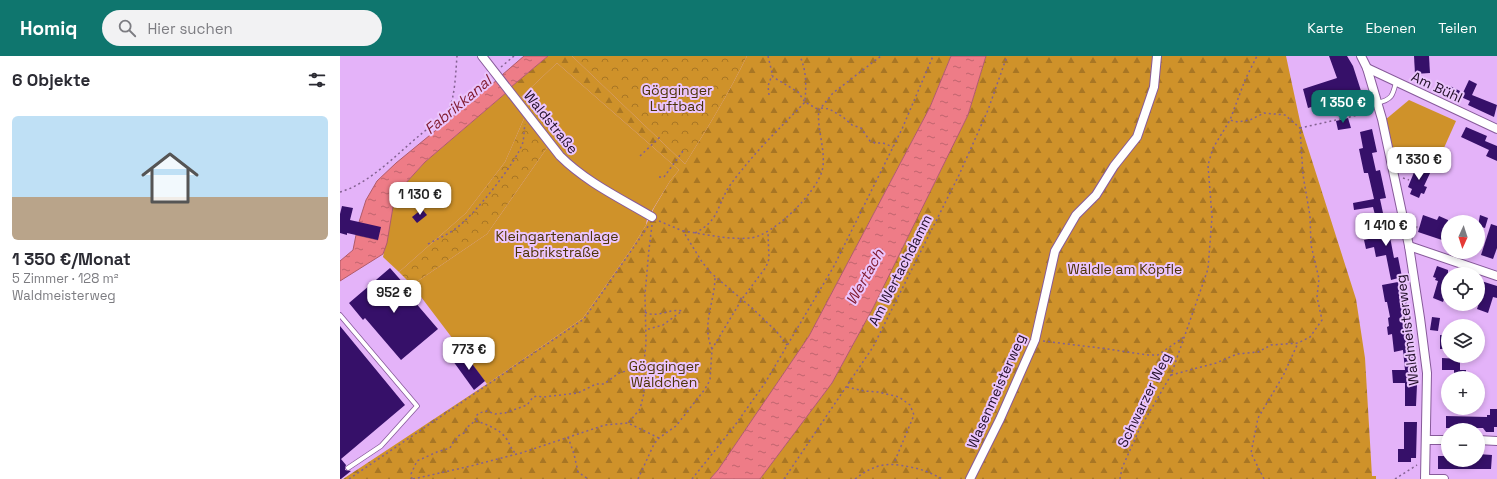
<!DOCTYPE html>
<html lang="de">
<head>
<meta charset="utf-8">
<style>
  body { margin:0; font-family:"Space Grotesk",sans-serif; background:#f2f2f3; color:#2b2b33; height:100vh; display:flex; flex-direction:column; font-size:15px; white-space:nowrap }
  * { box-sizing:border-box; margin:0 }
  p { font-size:13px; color:#7c7c81 }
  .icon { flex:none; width:22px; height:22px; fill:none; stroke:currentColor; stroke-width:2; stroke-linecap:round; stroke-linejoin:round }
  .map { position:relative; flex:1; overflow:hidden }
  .details { display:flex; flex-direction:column; background:#fff; width:340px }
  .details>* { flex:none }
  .needle { width:26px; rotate:183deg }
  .buttons { position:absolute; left:1101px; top:159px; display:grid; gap:8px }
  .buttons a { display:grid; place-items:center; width:44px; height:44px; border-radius:50%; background:#fff; box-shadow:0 2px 6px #0003; font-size:20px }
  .price { position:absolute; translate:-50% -34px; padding:0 9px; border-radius:8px; background:#fff; color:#222; font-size:13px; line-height:26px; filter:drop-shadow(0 1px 2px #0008) }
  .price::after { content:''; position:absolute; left:50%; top:24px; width:12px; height:9px; margin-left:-6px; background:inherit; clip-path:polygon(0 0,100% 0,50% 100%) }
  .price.active { background:#0f766e; color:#fff }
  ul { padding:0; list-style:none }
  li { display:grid; align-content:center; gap:8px; height:212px; padding:0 12px }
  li+li { border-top:1px solid #e1e1e2 }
  li span { display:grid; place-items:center; height:124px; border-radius:6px; color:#555 }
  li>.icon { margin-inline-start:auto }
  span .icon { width:72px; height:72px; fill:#fffc; stroke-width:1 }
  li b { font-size:17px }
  h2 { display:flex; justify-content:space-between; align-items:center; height:48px; padding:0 12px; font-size:17px }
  header { display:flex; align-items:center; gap:24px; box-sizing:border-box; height:56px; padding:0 20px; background:#0f766e; color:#fff }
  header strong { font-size:19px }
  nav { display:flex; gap:22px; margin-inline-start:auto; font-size:14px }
  .search { width:280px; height:36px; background:#f2f2f3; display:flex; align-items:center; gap:10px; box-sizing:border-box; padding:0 14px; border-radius:22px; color:#7c7c81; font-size:15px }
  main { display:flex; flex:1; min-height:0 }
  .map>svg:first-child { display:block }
  .green { fill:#cf922a }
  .forest { fill:url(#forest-firs) }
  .park { fill:url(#park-crowns) }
  .water { fill:url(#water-ripples); stroke:#b05b6a }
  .building { fill:#361069 }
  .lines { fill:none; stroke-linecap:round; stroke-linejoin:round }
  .lane-casing { stroke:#875a9a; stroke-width:5.5 }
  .street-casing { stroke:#875a9a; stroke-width:10 }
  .path { stroke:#836191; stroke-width:1.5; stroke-dasharray:2 3; stroke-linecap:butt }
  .lane { stroke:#fff; stroke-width:4 }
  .street { stroke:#fff; stroke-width:8 }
  .labels { text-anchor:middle; stroke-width:4; stroke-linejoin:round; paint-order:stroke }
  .street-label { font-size:14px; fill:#210e28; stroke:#ebc5fd }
  .park-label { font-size:14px; fill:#4d3306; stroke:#ebc5fd }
  .water-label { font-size:15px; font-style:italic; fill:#7f192d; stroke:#ebc5fd }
</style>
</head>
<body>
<header>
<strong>Homiq</strong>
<div class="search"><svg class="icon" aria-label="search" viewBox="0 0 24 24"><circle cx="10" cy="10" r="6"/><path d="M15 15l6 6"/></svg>Hier suchen</div>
<nav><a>Karte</a><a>Ebenen</a><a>Teilen</a></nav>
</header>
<main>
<section class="details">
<h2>6 Objekte<svg class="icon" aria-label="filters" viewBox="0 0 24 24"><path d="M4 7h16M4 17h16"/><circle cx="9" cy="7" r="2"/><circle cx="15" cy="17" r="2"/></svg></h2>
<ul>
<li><span style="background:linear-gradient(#bfe0f5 65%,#b9a48a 0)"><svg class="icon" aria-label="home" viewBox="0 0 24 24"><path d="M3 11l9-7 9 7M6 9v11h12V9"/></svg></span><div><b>1 350 €/Monat</b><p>5 Zimmer · 128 m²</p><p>Waldmeisterweg</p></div></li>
</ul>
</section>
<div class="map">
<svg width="1157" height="423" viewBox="0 0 1157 423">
  <defs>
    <pattern id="forest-firs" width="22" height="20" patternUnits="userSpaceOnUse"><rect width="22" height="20" fill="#cf922a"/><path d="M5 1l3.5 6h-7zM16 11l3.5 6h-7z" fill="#a87624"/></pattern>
    <pattern id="park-crowns" width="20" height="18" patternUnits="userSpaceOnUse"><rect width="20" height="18" fill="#cf922a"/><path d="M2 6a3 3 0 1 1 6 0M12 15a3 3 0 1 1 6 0" fill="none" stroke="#a87624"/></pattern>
    <pattern id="water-ripples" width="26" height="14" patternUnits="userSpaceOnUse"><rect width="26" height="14" fill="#ee7c87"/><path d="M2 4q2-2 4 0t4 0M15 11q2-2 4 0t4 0" fill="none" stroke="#c0646e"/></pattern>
  </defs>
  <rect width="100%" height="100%" fill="#e4b3f9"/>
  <g class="green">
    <path d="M217 7 339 114 330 125 310 158 231 109 179 43Z"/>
    <path d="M167 36 186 58 165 106 126 157 59 216 43 201 53 151 64 129 85 106Z"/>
    <path d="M1069 44 1116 65 1095 112 1050 91 1045 64Z"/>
    <path d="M209 89 218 101 304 159 307 163 306 169 292 192 243 262 147 328 72 229 147 178Z"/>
  </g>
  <g class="forest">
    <path d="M208 0H232L345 108C367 73 389 37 407 0H611L590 51 469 280 378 414 370 423H3L147 328 243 262 292 192 306 169 314 152 330 125 339 114 217 7 179 43 171 31Z"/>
    <path d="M646 0H946L961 70 1016 243 1025 302 1032 420H1036V423H420L492 327 533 252 628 59Z"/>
  </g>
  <g class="park">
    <path d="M232 0H407C389 37 367 73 345 108Z"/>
    <path d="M186 58 209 89 147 178 72 229 59 216 126 157 165 106Z"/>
  </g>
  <g class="water">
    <path d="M184 0H208L171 31 162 19Z"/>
    <path d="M611 0H646L628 59 533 252 492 327 420 423H370L378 414 469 280 590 51Z"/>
    <path d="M157 24 167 36 85 106 64 129 53 151 47 187 43 198 0 225V205L13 194 16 179 38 184 19 166 26 144 37 125 56 107Z"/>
  </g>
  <g class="building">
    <path d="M989 0H1007L1013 10 1023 41 1006 47 1004 41 968 52 963 33 997 22Z"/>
    <path d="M1074 0H1089L1090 17 1075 18Z"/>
    <path d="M1129 24 1137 28 1132 39 1157 49 1154 61 1128 49 1130 45 1121 41Z"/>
    <path d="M1110 30 1120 35 1116 44 1106 39Z"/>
    <path d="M1008 62 1011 72 998 74 996 65Z"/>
    <path d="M1126 71 1147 80 1145 85 1157 90V105L1146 100 1149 94 1121 81Z"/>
    <path d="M1032 73 1037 96 1032 97 1036 115 1040 114 1046 142 1040 143 1043 157 1035 159 1033 151 1014 154 1013 147 1034 143 1028 117H1024L1019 93 1023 92 1020 76Z"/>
    <path d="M1065 98 1075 103 1072 110 1062 105Z"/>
    <path d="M1077 109 1091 115 1084 130 1087 131 1084 138 1081 137 1079 142 1070 138 1072 133 1068 131Z"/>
    <path d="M2 150 13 152 10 164 41 171 38 184 7 177V179L0 177V158Z"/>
    <path d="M82 153 87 159 77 167 72 161Z"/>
    <path d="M1050 159 1054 180 1050 181 1054 202 1058 201 1062 221 1051 224 1046 199 1036 201 1034 191 1026 193 1024 184 1042 180 1038 161Z"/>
    <path d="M1083 159 1097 164 1099 160 1108 164V186L1078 176Z"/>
    <path d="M1140 159 1148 162 1145 172 1138 170Z"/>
    <path d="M1151 168 1157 170V192L1153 203 1141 199Z"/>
    <path d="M1097 210 1108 214V232L1103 246 1093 242 1098 225 1095 224 1096 222 1093 221Z"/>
    <path d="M50 212 65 229 62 231 98 273 61 304 25 262 23 264 9 247Z"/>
    <path d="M1138 224 1157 230V242L1153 241 1148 257 1137 253 1142 237 1138 236Z"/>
    <path d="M1058 226 1062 244 1066 243 1072 284H1073L1076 307H1073V329H1077L1076 350H1065V327H1053L1052 314H1065L1063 294 1054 296 1052 278 1048 279 1047 271 1049 270 1048 262 1050 261 1047 246H1045L1042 229Z"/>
    <path d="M1092 261 1100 262 1098 275 1090 274Z"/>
    <path d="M0 270 65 349 1 403 6 409 5 412V414L11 415 1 423H0Z"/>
    <path d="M1100 279 1108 280V293H1100Z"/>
    <path d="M124 297 145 325 134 334 113 305Z"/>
    <path d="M1102 302 1120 303V314H1102Z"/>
    <rect x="1114" y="314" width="12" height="7"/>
    <path d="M1150 353H1157V371H1154V376H1146L1143 372H1106V360L1147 361V359H1150Z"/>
    <path d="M1064 366H1077L1076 402H1071V406H1058V393H1064Z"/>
    <path d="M1138 398 1152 399 1151 413H1098V400H1108V404H1138Z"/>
  </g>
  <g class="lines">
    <g class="lane-casing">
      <g id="lane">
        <path d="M1037 47C1052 44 1053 39 1056 26"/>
        <path d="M0 259 77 350 41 390 8 412"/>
      </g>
    </g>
    <g class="street-casing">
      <g id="street">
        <path d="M142 0 220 100C246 126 280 142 312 161"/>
        <path d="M1021 0 1027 12 1042 63 1069 190 1080 262 1087 317 1085 423H1104"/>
        <path d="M1027 12 1157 73"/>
        <path d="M1069 190 1157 220"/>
        <path d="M1086 384H1108"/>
        <path d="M1138 384 1157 385"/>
        <path d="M630 423 660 363 695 284 715 195 736 159 756 139 774 110 797 81 814 31 817 0"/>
      </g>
    </g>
    <g class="path">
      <path d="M428 0 433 21 458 36 465 46 479 54"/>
      <path d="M161 11 174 0"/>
      <path d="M429 39 428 30 432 19"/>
      <path d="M481 52 489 53 503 61 512 69 521 72 530 85 535 87H543L553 91"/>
      <path d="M960 72 1032 56"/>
      <path d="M300 100 320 81"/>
      <path d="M1060 107 1073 113"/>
      <path d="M319 121H324L343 95"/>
      <path d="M1063 122 1069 124"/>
      <path d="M0 136C29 128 57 98 80 79 89 71 103 63 109 52 115 42 116 12 117 0"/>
      <path d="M319 165 343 175 362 206 371 217 412 252 437 276 447 289"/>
      <path d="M343 175C365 178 388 184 410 182 433 180 476 137 482 115 487 97 476 71 479 54L493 37 541 0"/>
      <path d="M355 177C378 165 376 154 387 134 393 124 402 114 410 104 427 84 446 66 465 46 466 28 467 17 460 0"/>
      <path d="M1075 177 1077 170"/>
      <path d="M88 188C97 183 107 179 115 173 132 162 177 106 183 86 184 81 184 74 185 68"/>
      <path d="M305 256C317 263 329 252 342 255L323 269 305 274"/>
      <path d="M703 285 768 293 808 299H818L844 281"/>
      <path d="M372 293C361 268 375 246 375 221"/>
      <path d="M831 319 876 307 897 298 918 296 931 289 958 287 970 281 982 264 977 241 979 223 971 189 970 160 963 119 960 72 945 59 924 57 910 64 898 66 890 64"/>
      <path d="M507 331 524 335 538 336 559 341 570 349 574 359 554 407"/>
      <path d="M136 365C146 368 159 373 166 382 170 388 171 393 176 398"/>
      <path d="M289 366 300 353 304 337V309L306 286 305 238 309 193 312 169"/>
      <path d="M228 381 234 398 238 416 248 423"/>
      <path d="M9 423 244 263 309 169"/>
      <path d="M72 423 71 418 77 405 97 396 110 392 114 385 116 384 118 380 126 376V372L135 365 136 360 139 357 147 355 155 358 165 357 187 349 193 341 197 340 203 341 238 337 256 328H264L279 317 290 314 298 316 304 315"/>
      <path d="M73 423 131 410 181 397 265 369 288 367 319 382"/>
      <path d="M298 423 314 388 319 382 336 370 365 333 370 324 372 293 402 243 426 211 429 203 428 176"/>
      <path d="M352 423 393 372 425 327 494 210 562 73 593 0"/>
      <path d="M444 423 533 291 619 119 648 54 667 0"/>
      <path d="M515 423C535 408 546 406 570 411 581 413 592 417 602 423"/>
      <path d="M780 423 782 412 799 374 831 319 868 213 872 161 868 109 873 92 890 64 905 24 917 0"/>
      <path d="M924 423 911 397 918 362 943 320 958 287"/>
      <path d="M1055 423 1077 409"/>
    </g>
    <use href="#lane" class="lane"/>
    <use href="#street" class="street"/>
  </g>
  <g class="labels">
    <g class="street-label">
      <text transform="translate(1097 31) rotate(25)" y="5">Am Bühl</text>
      <text transform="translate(211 66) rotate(51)" y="5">Waldstraße</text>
      <text transform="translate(560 214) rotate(-63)" y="5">Am Wertachdamm</text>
      <text transform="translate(1067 274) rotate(-97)" y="5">Waldmeisterweg</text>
      <text transform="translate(656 335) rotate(-66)" y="5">Wasenmeisterweg</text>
      <text transform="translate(804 344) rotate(-64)" y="5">Schwarzer Weg</text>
    </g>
    <g class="park-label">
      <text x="337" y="39">Gögginger<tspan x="337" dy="16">Luftbad</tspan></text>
      <text x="217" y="185">Kleingartenanlage<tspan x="217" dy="16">Fabrikstraße</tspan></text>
      <text x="785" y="218">Wäldle am Köpfle</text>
      <text x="324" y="315">Gögginger<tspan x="324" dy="16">Wäldchen</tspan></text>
    </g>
    <g class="water-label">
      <text transform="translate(118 49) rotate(-40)" y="5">Fabrikkanal</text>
      <text transform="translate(525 221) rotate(-61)" y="5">Wertach</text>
    </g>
  </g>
</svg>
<div class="buttons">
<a><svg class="needle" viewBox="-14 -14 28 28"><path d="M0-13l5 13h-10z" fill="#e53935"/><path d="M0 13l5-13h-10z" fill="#7c7c81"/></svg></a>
<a><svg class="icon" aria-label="locate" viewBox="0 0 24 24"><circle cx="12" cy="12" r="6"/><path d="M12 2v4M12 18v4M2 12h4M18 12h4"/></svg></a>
<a><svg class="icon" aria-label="layers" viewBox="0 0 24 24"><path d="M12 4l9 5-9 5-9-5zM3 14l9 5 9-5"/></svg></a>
<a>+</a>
<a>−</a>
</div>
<b class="price active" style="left:1003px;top:68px">1 350 €</b>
<b class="price" style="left:1079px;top:125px">1 330 €</b>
<b class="price" style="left:80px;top:160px">1 130 €</b>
<b class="price" style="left:1046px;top:191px">1 410 €</b>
<b class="price" style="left:54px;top:258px">952 €</b>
<b class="price" style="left:129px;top:315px">773 €</b>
</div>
</main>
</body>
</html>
